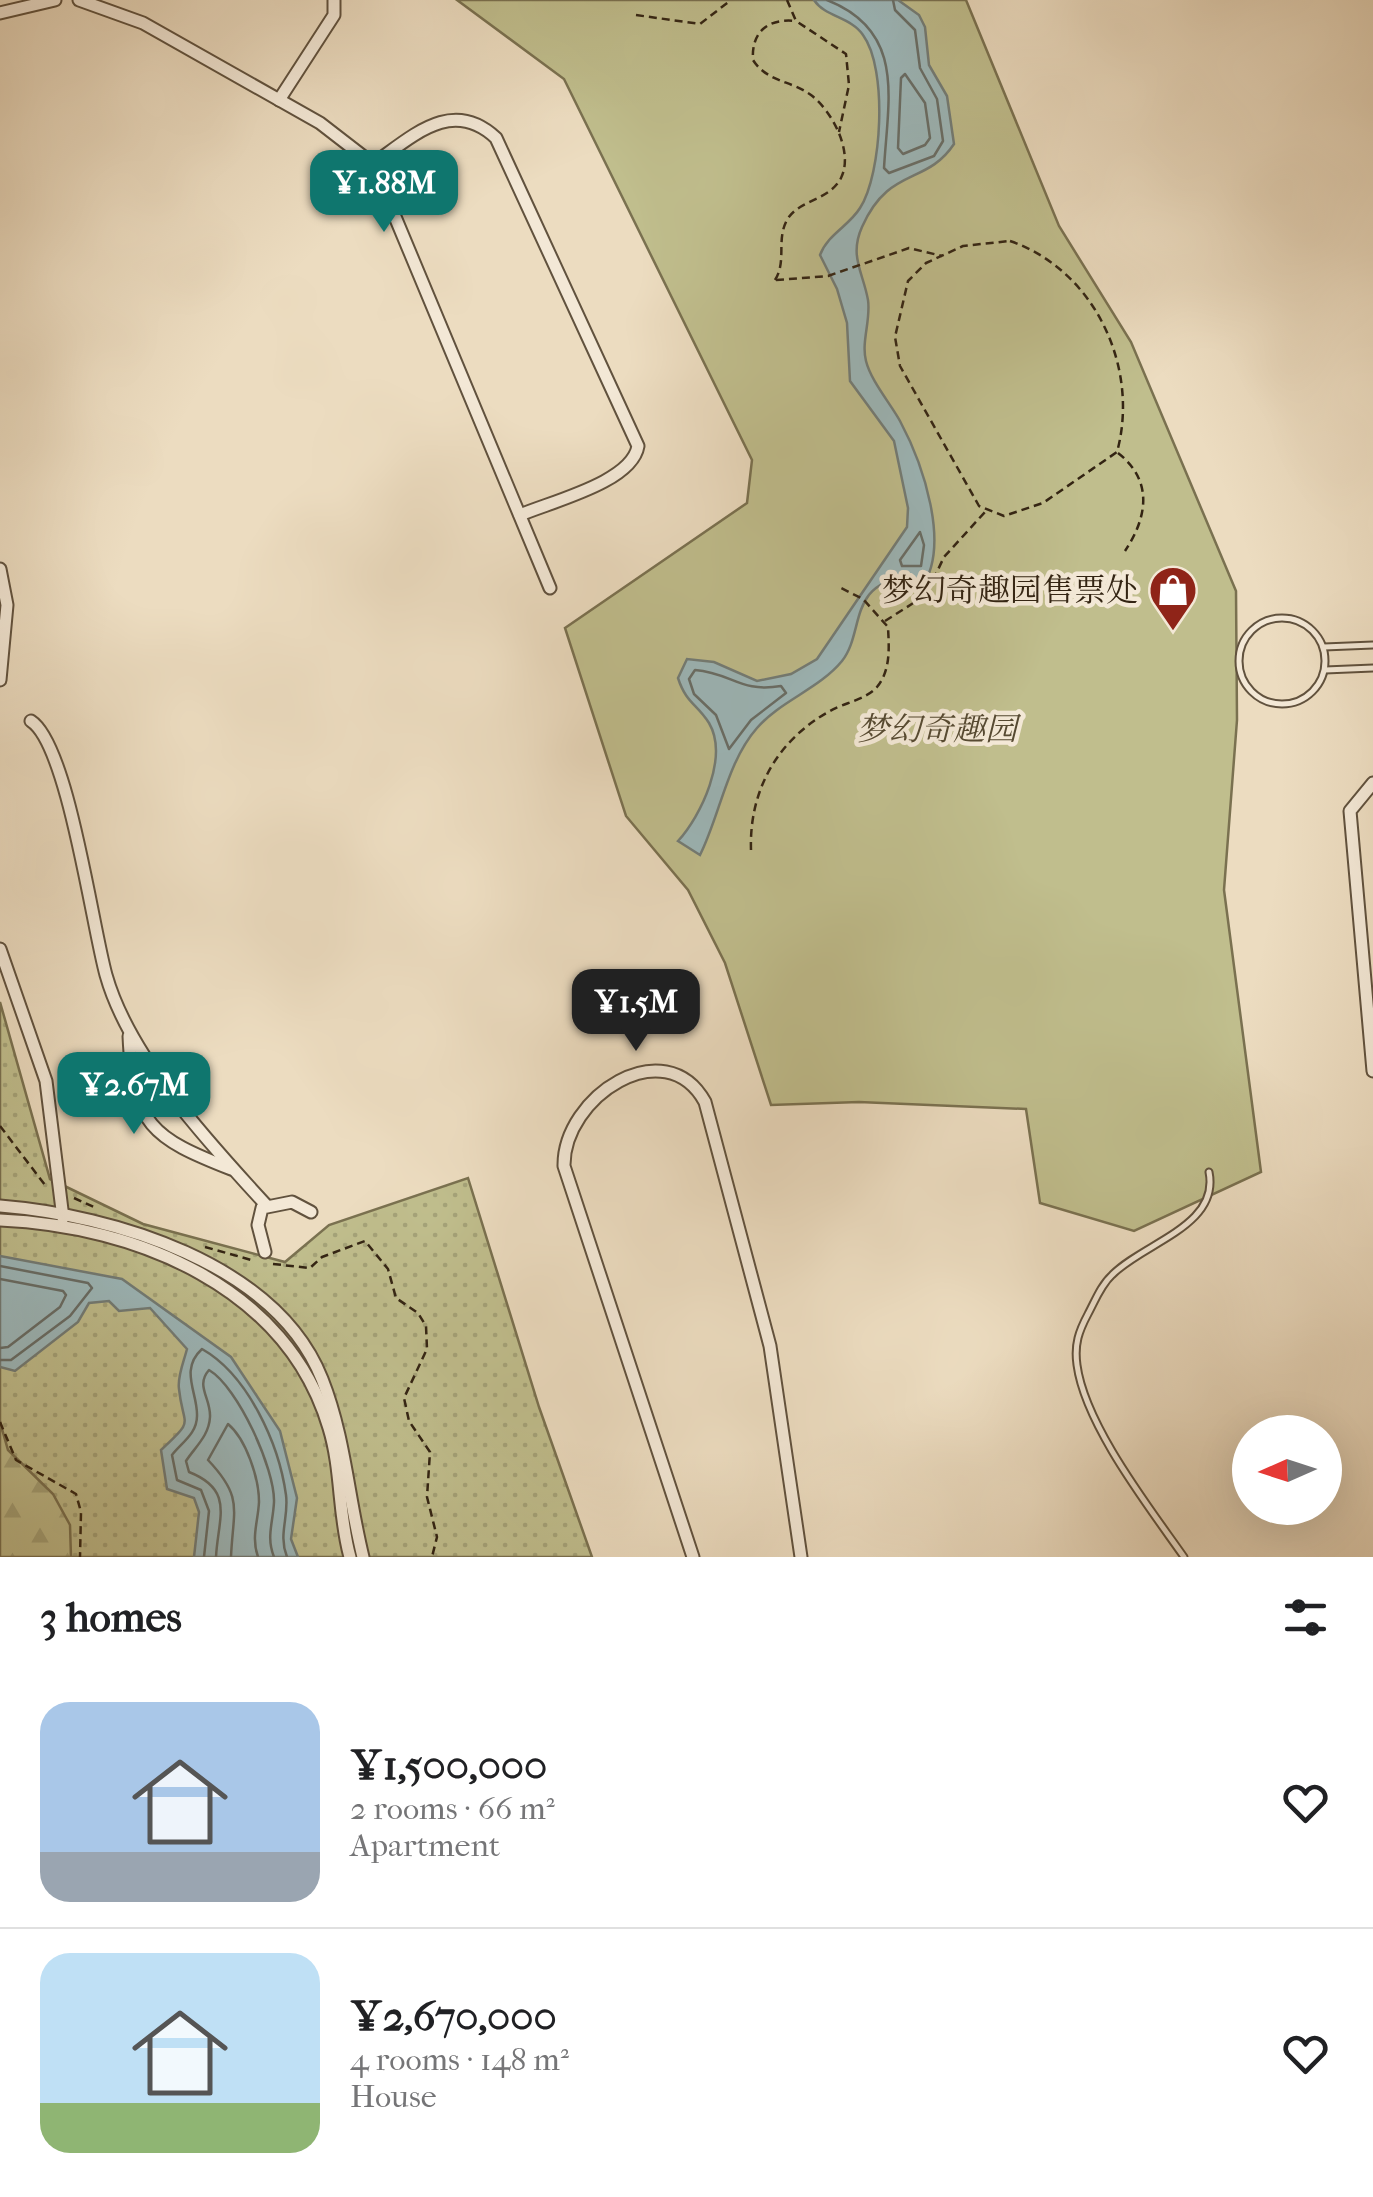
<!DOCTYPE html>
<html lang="en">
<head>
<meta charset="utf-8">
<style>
  body { margin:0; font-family:"IM FELL French Canon","Noto Serif SC",serif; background:#f2f2f2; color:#202124; height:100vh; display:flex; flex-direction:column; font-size:38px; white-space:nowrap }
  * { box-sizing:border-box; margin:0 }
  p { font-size:32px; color:#757577 }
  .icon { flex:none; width:55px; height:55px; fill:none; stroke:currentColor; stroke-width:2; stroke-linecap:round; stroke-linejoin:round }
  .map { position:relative; height:1557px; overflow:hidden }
  .side { display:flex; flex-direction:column; background:#fff; flex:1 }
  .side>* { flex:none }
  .needle { width:65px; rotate:267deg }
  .tools { position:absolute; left:1232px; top:1415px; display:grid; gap:20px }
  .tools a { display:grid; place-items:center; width:110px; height:110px; border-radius:50%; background:#fff; box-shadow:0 10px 40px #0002; font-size:50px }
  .price { position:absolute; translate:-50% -85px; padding:0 22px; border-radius:20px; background:#0f766e; color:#fff; font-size:32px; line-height:65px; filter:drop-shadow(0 2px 5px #0008) }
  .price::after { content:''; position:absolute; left:50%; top:60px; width:30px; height:22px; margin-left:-15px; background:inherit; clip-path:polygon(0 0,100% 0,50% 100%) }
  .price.current { background:#222; color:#fff }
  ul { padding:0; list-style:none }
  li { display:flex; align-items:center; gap:30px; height:250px; padding:0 40px }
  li+li { border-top:2px solid #e0e0e0 }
  li span { display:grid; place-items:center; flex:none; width:280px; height:200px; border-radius:30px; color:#555 }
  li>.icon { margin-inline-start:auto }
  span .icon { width:120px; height:120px; fill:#fffc; stroke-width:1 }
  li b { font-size:42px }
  h2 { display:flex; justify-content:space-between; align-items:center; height:120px; padding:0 40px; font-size:42px }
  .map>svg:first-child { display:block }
  .grass { fill:url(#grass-dots); stroke:#7a7150; stroke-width:2.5 }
  .forest { fill:url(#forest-firs); stroke:#7a7150; stroke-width:2.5 }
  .green { fill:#c0be8d; stroke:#7a7150; stroke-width:2.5 }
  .water { fill:#9db9bc; stroke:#737d78; stroke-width:2.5 }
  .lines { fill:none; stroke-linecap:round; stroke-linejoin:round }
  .shore { stroke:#686e68; stroke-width:2.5 }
  .lane-casing { stroke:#61523e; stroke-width:9 }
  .street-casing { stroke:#61523e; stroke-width:15 }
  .path { stroke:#332413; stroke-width:2.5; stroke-dasharray:8 5; stroke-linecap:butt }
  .lane { stroke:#f3e8d6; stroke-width:5 }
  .street { stroke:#f3e8d6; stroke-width:11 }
  .labels { text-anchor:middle; stroke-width:9; stroke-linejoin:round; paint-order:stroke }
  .poi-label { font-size:32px; fill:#332413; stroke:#f3e8d6; text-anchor:end }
  .park-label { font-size:32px; font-style:italic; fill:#564a32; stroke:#f3e8d6 }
</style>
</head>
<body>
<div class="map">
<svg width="1373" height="1557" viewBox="0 0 1373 1557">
  <defs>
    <pattern id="grass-dots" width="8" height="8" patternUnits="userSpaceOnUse" patternTransform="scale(2.5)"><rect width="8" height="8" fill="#c0be8d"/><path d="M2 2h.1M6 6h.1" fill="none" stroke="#a5a379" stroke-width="1.8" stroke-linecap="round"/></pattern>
    <pattern id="forest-firs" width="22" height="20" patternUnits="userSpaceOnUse" patternTransform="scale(2.5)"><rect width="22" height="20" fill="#c0be8d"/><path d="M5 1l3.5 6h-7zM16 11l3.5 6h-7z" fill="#a5a379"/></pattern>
  </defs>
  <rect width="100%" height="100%" fill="#ecdcc0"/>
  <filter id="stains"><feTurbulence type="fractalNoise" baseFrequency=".002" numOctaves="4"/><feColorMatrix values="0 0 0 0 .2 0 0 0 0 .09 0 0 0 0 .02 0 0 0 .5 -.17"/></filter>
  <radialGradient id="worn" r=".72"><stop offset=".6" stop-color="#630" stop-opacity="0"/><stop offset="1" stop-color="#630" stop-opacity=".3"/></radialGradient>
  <path class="grass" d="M0 1002 50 1179 143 1224 285 1262 329 1225 468 1178 539 1407 592 1557H0Z"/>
  <path class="forest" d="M0 1422 8 1450 53 1494 70 1525 71 1557H0Z"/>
  <path class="green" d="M457 0H966L1059 226 1131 342 1236 591 1237 720 1224 890 1261 1172 1134 1231 1040 1203 1026 1109 859 1102 771 1105 725 963 688 890 626 816 565 628 747 503 752 460 564 79Z"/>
  <g class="water">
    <path d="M814 0H898L919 15 925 27 929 65 947 96 954 144C926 186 889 166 862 227 849 256 863 272 868 300 871 320 861 342 866 361 871 381 890 403 900 421 922 462 952 546 921 588L908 577C847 583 865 632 842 661 819 689 780 701 757 728 727 762 720 815 700 855L678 841C701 816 729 757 709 723 697 704 686 703 678 678L687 659 714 662 757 681 791 674 817 659 907 527 908 508 894 441 850 381 847 323 837 289 820 255C828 234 849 226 860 208 882 174 888 69 863 35 851 17 825 17 814 0Z"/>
    <path d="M0 1256 122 1279 231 1357 280 1431 297 1498 291 1539 298 1557H194L199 1512 194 1498 167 1489 161 1450C196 1418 183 1428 179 1389 177 1377 184 1361 187 1349L150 1308 119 1311 109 1301 89 1303 78 1322 15 1371 0 1367Z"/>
  </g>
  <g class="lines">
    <g class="shore">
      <path d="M827 0C906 31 888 99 884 168L889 173 934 156 943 141 937 99 920 68 915 30 895 10 893 0"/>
      <path d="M905 74 925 103 930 138 925 145 903 154 898 148 901 78Z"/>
      <path d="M920 532 924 545 921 566H902L900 560Z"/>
      <path d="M695 670C732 673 740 693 781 686L786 693 751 720 729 749 716 715 694 694 689 679Z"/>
      <path d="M0 1266 88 1283 92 1288 70 1316 11 1360H0"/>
      <path d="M0 1279 63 1291 66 1295 60 1307 8 1347 0 1348"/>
      <path d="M204 1557 209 1511 201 1490 177 1480 172 1455C181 1443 197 1434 197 1416 198 1393 179 1370 202 1349 248 1375 279 1444 286 1495 289 1518 278 1534 287 1557"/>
      <path d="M216 1557C218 1518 235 1490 189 1472L186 1461C195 1447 209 1436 210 1417 211 1398 195 1386 209 1370 238 1387 275 1469 274 1502 273 1523 266 1537 274 1557"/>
      <path d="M231 1557C233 1509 244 1498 208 1460L228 1424C246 1439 259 1478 259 1502 258 1522 251 1537 258 1557"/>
    </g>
    <g class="lane-casing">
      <g id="lane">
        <circle cx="1282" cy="661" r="43"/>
        <path d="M1324 647 1373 645"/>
        <path d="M1325 670 1373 668"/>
        <path d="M1184 1557C1149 1507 1085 1425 1077 1365 1074 1344 1079 1331 1088 1314 1095 1301 1101 1285 1112 1275 1143 1243 1220 1226 1209 1172"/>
      </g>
    </g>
    <g class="street-casing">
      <g id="street">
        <path d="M79 0 143 23 320 123 373 164 550 588"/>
        <path d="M0 13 55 0"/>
        <path d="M279 100 334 15V0"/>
        <path d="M373 164C413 136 452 97 496 138L638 446C632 482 553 501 520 515"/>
        <path d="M0 569 7 605 0 680"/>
        <path d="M31 721C68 745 92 925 106 975 129 1057 209 1143 267 1206"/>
        <path d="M1373 783 1350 811 1373 1071"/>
        <path d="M0 949 46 1081 63 1218"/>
        <path d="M129 1036C133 1125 152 1138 231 1169"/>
        <path d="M0 1206C112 1215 276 1263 322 1379 345 1437 348 1497 363 1557"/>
        <path d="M0 1220C137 1226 287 1287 329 1428 342 1470 338 1515 350 1557"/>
        <path d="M265 1252 258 1225 262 1208 292 1202 311 1212"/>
        <path d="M693 1557 564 1166C563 1097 665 1030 705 1102L770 1346 801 1557"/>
      </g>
    </g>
    <g class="path">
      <path d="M787 0 796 21 846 54 849 85 839 132"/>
      <path d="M636 15 700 24 731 0"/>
      <path d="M1010 241C1095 270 1140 368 1117 452L1043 503 1004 516 979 506 900 366 895 337 908 281 926 263 963 246Z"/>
      <path d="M775 280C787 261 776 240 787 220 798 200 829 201 841 178 854 152 832 111 811 95 790 80 767 82 753 60 751 31 769 18 796 21"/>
      <path d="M776 280 828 276 909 248 942 256"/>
      <path d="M1118 453C1154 481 1147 518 1125 551"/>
      <path d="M885 621 926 595 944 557 985 512"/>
      <path d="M751 850C749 791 777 740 830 711 844 703 867 699 877 687 891 670 889 647 888 627L863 599 837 586"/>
      <path d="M0 1126 45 1185"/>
      <path d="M74 1198 94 1207"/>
      <path d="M205 1247 255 1261"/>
      <path d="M273 1264 310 1268 322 1257 365 1241 388 1269 396 1298 418 1313 426 1326 427 1349 404 1398 409 1421 430 1452 427 1497 437 1537 432 1557"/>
      <path d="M0 1422 16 1460 76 1494 81 1512 80 1557"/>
    </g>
    <use href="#lane" class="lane"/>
    <use href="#street" class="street"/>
  </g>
  <defs>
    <g id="shop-pin" transform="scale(2.5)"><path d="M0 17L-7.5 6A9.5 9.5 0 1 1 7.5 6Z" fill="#8f2418" stroke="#f3e8d6"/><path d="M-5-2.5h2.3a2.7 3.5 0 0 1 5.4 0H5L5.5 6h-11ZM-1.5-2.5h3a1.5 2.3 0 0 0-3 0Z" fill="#fff"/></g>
  </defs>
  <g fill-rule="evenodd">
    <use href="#shop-pin" x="1173" y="590"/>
  </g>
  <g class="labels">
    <g class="poi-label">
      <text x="1138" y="601">梦幻奇趣园售票处</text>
    </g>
    <g class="park-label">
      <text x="937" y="740">梦幻奇趣园</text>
    </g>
  </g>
  <rect width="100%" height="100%" filter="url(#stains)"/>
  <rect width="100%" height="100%" fill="url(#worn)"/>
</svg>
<div class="tools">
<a><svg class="needle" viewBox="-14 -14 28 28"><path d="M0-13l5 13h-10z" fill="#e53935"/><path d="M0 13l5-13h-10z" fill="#757577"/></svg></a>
</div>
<b class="price" style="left:384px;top:235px">¥1.88M</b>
<b class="price current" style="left:636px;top:1054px">¥1.5M</b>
<b class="price" style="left:134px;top:1137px">¥2.67M</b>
</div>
<section class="side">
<h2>3 homes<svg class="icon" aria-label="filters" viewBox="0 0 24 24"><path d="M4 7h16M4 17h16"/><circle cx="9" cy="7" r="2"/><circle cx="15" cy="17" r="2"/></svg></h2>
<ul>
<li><span style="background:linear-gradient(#a9c7e8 75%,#9aa5b1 0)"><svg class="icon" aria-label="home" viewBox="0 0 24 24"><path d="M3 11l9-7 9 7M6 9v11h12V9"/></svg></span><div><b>¥1,500,000</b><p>2 rooms · 66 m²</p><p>Apartment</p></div><svg class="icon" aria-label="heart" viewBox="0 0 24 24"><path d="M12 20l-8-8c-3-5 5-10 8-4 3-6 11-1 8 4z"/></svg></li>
<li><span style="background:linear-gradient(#bfe0f5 75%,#8fb573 0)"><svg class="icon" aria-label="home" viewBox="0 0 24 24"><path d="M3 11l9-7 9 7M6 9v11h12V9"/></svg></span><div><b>¥2,670,000</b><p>4 rooms · 148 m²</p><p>House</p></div><svg class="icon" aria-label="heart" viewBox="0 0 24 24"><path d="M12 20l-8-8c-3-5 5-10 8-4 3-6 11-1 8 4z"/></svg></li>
</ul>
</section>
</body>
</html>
